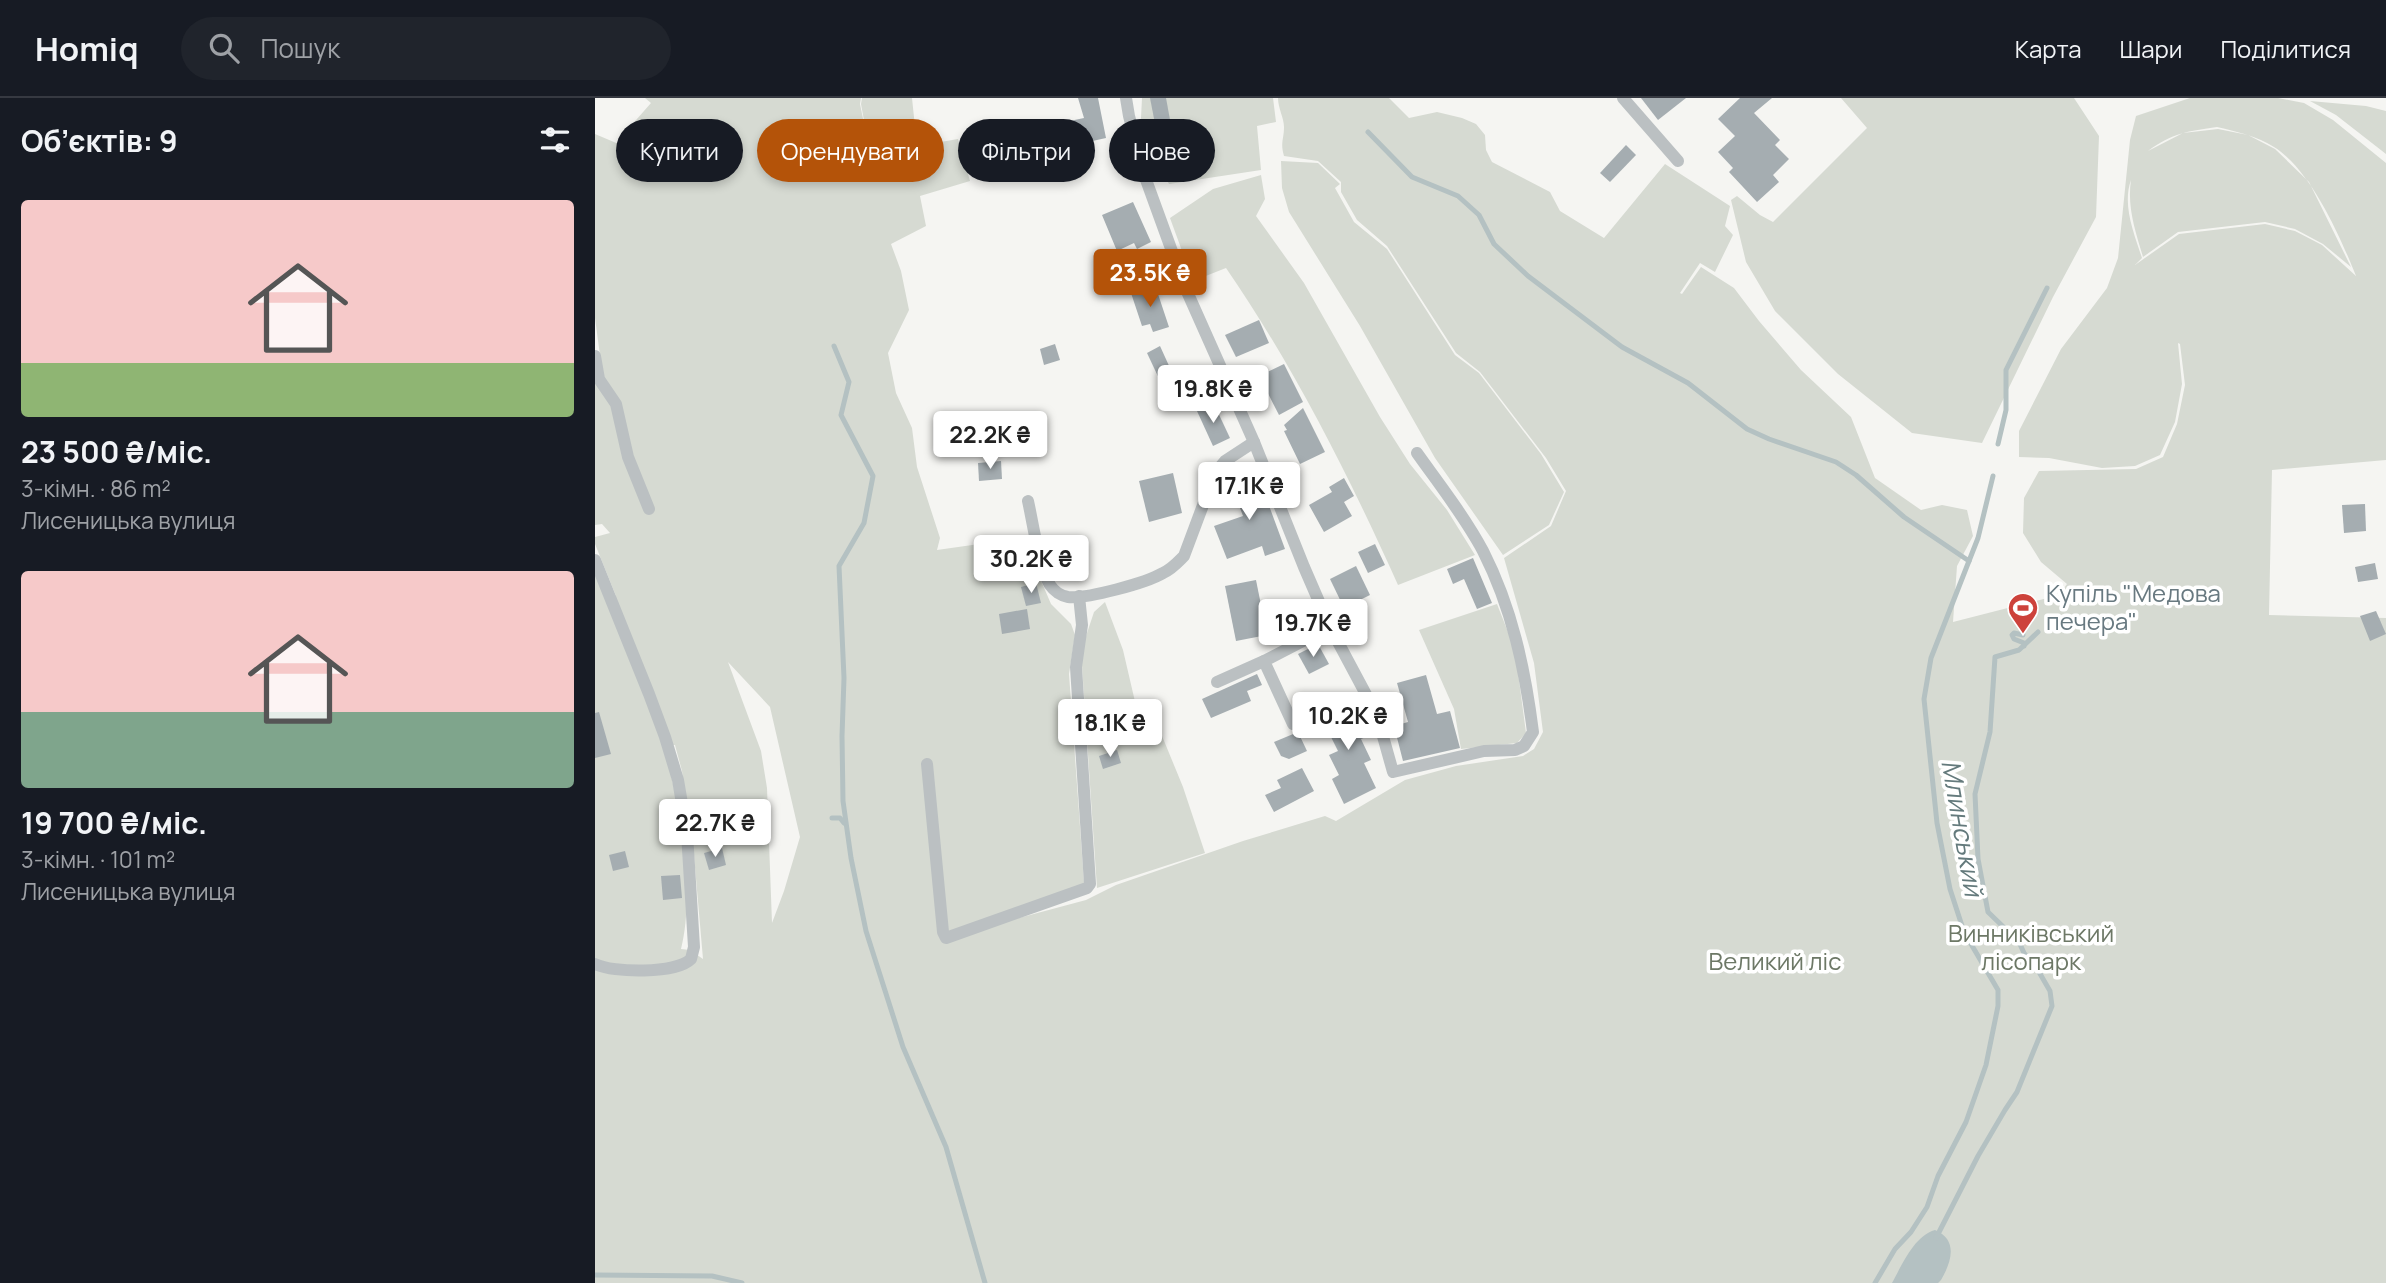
<!DOCTYPE html>
<html lang="uk">
<head>
<meta charset="utf-8">
<style>
  body { margin:0; font-family:Manrope,sans-serif; background:#20242c; color:#f1f3f6; height:100vh; display:flex; flex-direction:column; font-size:26px; white-space:nowrap }
  * { box-sizing:border-box; margin:0 }
  p { font-size:23px; color:#9ea1a6 }
  .icon { flex:none; width:38px; height:38px; fill:none; stroke:currentColor; stroke-width:2; stroke-linecap:round; stroke-linejoin:round }
  .map { position:relative; flex:1; overflow:hidden }
  .details { display:flex; flex-direction:column; background:#171b24; width:595px }
  .details>* { flex:none }
  .top-card { position:absolute; left:21px; top:21px; width:665px; height:63px; display:flex; gap:14px }
  .price { position:absolute; translate:-50% -60px; padding:0 16px; border-radius:7px; background:#fff; color:#222; font-size:23px; line-height:46px; filter:drop-shadow(0 2px 4px #0008) }
  .price::after { content:''; position:absolute; left:50%; top:42px; width:21px; height:16px; margin-left:-10px; background:inherit; clip-path:polygon(0 0,100% 0,50% 100%) }
  .price.active { background:#b45309; color:#fff }
  ul { padding:0; list-style:none }
  li { display:grid; align-content:center; gap:14px; height:371px; padding:0 21px }
  li span { display:grid; place-items:center; height:217px; border-radius:7px; color:#555 }
  li>.icon { margin-inline-start:auto }
  span .icon { width:126px; height:126px; fill:#fffc; stroke-width:1 }
  li b { font-size:30px }
  h2 { display:flex; justify-content:space-between; align-items:center; height:84px; padding:0 21px; font-size:30px }
  .chip { padding:0 24px; border-radius:32px; background:#171b24; box-shadow:0 4px 10px #0003; font-size:24px; line-height:63px }
  .chip.active { background:#b45309; color:#fff }
  header { display:flex; align-items:center; gap:42px; box-sizing:border-box; height:98px; padding:0 35px; background:#171b24; border-bottom:2px solid #363941 }
  header strong { font-size:33px }
  nav { display:flex; gap:38px; margin-inline-start:auto; font-size:24px }
  .search { width:490px; height:63px; background:#20242c; display:flex; align-items:center; gap:18px; box-sizing:border-box; padding:0 24px; border-radius:38px; color:#9ea1a6; font-size:26px }
  main { display:flex; flex:1; min-height:0 }
  .map>svg:first-child { display:block }
  .green { fill:#d6dad2; fill-rule:evenodd }
  .water { fill:#b4c1c2 }
  .lines { fill:none; stroke-linecap:round; stroke-linejoin:round }
  .stream { stroke:#b4c1c2; stroke-width:5 }
  .building { fill:#a5adb1 }
  .minor { stroke:#bbc0c2; stroke-width:12 }
  .labels { text-anchor:middle; stroke-width:7; stroke-linejoin:round; paint-order:stroke }
  .poi-label { font-size:24px; fill:#687980; stroke:#fff; text-anchor:start }
  .park-label { font-size:24px; fill:#6d7866; stroke:#fff }
  .water-label { font-size:26px; font-style:italic; fill:#647a7c; stroke:#fff }
</style>
</head>
<body>
<header>
<strong>Homiq</strong>
<div class="search"><svg class="icon" aria-label="search" viewBox="0 0 24 24"><circle cx="10" cy="10" r="6"/><path d="M15 15l6 6"/></svg>Пошук</div>
<nav><a>Карта</a><a>Шари</a><a>Поділитися</a></nav>
</header>
<main>
<section class="details">
<h2>Об’єктів: 9<svg class="icon" aria-label="filters" viewBox="0 0 24 24"><path d="M4 7h16M4 17h16"/><circle cx="9" cy="7" r="2"/><circle cx="15" cy="17" r="2"/></svg></h2>
<ul>
<li><span style="background:linear-gradient(#f6c9c9 75%,#8fb573 0)"><svg class="icon" aria-label="home" viewBox="0 0 24 24"><path d="M3 11l9-7 9 7M6 9v11h12V9"/></svg></span><div><b>23 500 ₴/міс.</b><p>3-кімн. · 86 m²</p><p>Лисеницька вулиця</p></div></li>
<li><span style="background:linear-gradient(#f6c9c9 65%,#7fa58c 0)"><svg class="icon" aria-label="home" viewBox="0 0 24 24"><path d="M3 11l9-7 9 7M6 9v11h12V9"/></svg></span><div><b>19 700 ₴/міс.</b><p>3-кімн. · 101 m²</p><p>Лисеницька вулиця</p></div></li>
</ul>
</section>
<div class="map">
<svg width="1791" height="1185" viewBox="0 0 1791 1185">
  <rect width="100%" height="100%" fill="#f5f5f2"/>
  <g class="green">
    <path d="M50 0H266L265 6 276 60 266 6 267 0H317L322 48 363 41 375 83 325 98 331 128 296 146 306 173 314 212 293 255 301 295 317 330 322 369 345 440 342 452 434 439 441 471 456 506 476 526 480 537 474 576 489 784 488 788 346 841 491 802 521 787 648 743 730 718 741 723 810 682 861 668 928 658 939 651 948 634 939 565 909 460 956 428 971 393 951 360 885 274 861 255 792 148 762 122 746 94V84L723 63 689 58C685 45 689 41 689 29 689 20 683 10 683 0H794L814 20 842 14 867 20 881 26 890 37 891 52 897 64 955 94 965 113 1009 140 1070 66 1135 108 1130 128 1138 137 1120 174 1105 165 1085 195 1087 196 1106 169 1139 190 1164 223 1206 272 1256 319 1280 380 1326 412 1347 407 1372 412 1378 438 1362 468 1358 524 1464 497 1472 486 1446 464 1428 435 1429 400 1444 373 1541 371 1568 359 1582 326 1590 287 1585 246 1583 245 1587 286 1580 324 1565 357 1540 368 1507 370 1454 360 1424 359V333L1466 251 1512 190 1523 160 1535 42 1541 18 1595 0H1683L1709 5 1738 22 1791 65V362L1677 372 1674 517 1791 520V1185H0V472L21 498 0 446V439L15 435 7 426 0 427V279L10 295 0 220V36L26 47 31 41 27 38 56 5ZM1622 29C1643 34 1662 38 1679 49 1716 72 1745 138 1761 178L1727 147 1700 133 1670 126 1584 136 1540 167 1547 160C1539 135 1527 107 1536 82 1532 109 1540 132 1548 159L1583 134 1670 124 1700 131 1728 146 1756 169 1714 84 1680 51 1653 37 1623 31 1588 35 1553 53C1577 35 1594 33 1622 29ZM133 564 175 609 205 739 189 793 177 825 172 690 166 653ZM69 647H80L87 673 98 746 108 861 95 852 86 851C101 790 84 708 69 647Z"/>
    <path d="M547 0H678L681 24 662 28 666 72 574 86 556 51V43L550 44 546 20Z"/>
    <path d="M1246 0H1479L1504 38 1501 119 1458 199 1387 345 1317 335 1243 276 1180 213 1151 164 1136 102 1142 98 1165 117 1178 124 1272 30Z"/>
    <path d="M1715 3 1771 8 1791 13V56L1741 17Z"/>
    <path d="M686 63 723 65 745 86 740 90 759 124 792 151 860 257 884 275 946 356 969 394 954 427 908 457 840 360 765 228 694 114 687 90Z"/>
    <path d="M666 77 670 101 661 118 709 185 785 319 815 366 852 412 880 457 803 487C755 380 698 267 631 170L598 183 575 120 618 91Z"/>
    <path d="M510 504 528 552 548 638 565 633 588 689 610 755 502 790 486 553 499 514Z"/>
    <path d="M902 506 920 552 931 635 922 645 866 651 859 611 824 532Z"/>
  </g>
  <path class="water" d="M1340 1132C1364 1142 1356 1165 1346 1182L1343 1185H1297C1307 1167 1319 1138 1340 1132Z"/>
  <g class="lines">
    <g class="stream">
      <path d="M773 34 817 79 863 98 884 117 899 146 933 178 1027 249 1093 285 1152 331 1174 341 1241 364 1261 377 1309 419 1374 463"/>
      <path d="M239 248 254 284 246 317 278 378 269 425 244 468 249 580 247 638 248 703 256 760 271 833 308 949 351 1049 390 1185"/>
      <path d="M1403 346 1411 312V272L1452 190"/>
      <path d="M1428 537 1419 535 1417 537 1419 541 1429 545V548"/>
      <path d="M237 720H245L249 725"/>
      <path d="M1341 1140 1383 1058 1410 1012 1422 994 1457 908 1455 893 1444 874 1429 855 1424 844 1393 814 1383 761 1380 696 1395 634 1400 559 1424 552 1443 534"/>
      <path d="M0 1177 117 1178 147 1185"/>
      <path d="M1280 1185 1300 1151 1316 1134 1332 1109 1343 1078 1371 1024 1391 967 1403 908V892L1369 834 1355 791 1342 725 1329 601 1336 560 1383 440 1398 378"/>
    </g>
  </g>
  <g class="building">
    <path d="M483 0H503L511 40 475 48 470 24 489 20Z"/>
    <path d="M555 0H571L578 38 563 41Z"/>
    <path d="M1046 0H1091L1063 22Z"/>
    <path d="M1145 0H1177L1159 15 1185 42 1180 47 1194 61 1178 77 1184 84 1162 104 1134 74 1138 70 1123 54 1140 38 1123 21Z"/>
    <path d="M1031 47 1041 57 1015 84 1005 75Z"/>
    <path d="M538 104 556 144 542 151 539 145 522 153 507 117Z"/>
    <path d="M560 187 574 229 558 234 555 226 547 228 536 195Z"/>
    <path d="M664 222 674 245 641 259 630 237Z"/>
    <path d="M460 246 465 262 449 267 445 251Z"/>
    <path d="M565 248 580 281 567 287 552 255Z"/>
    <path d="M689 266 708 304 684 317 664 278Z"/>
    <path d="M619 306 635 340 618 348 602 313Z"/>
    <path d="M708 310 730 354 705 366 689 333 692 332 689 327Z"/>
    <path d="M422 324 426 353 402 356 398 327Z"/>
    <path d="M406 363 407 381 384 383 383 365Z"/>
    <path d="M646 366 658 399 669 394 690 451 670 458 667 448 632 461 619 428 648 418 633 378Z"/>
    <path d="M578 375 587 415 554 424 544 383Z"/>
    <path d="M749 380 759 398 749 404 757 418 729 434 714 407 737 394 734 389Z"/>
    <path d="M1770 406 1771 433 1749 435 1747 407Z"/>
    <path d="M780 446 790 467 773 475 763 454Z"/>
    <path d="M878 460 897 505 882 511 869 481 858 486 852 471Z"/>
    <path d="M1780 465 1783 481 1763 484 1760 469Z"/>
    <path d="M761 468 775 497 749 510 735 481Z"/>
    <path d="M661 482 672 537 641 543 630 488Z"/>
    <path d="M441 485 446 505 431 508 426 489Z"/>
    <path d="M432 511 435 531 407 536 404 516Z"/>
    <path d="M1781 513 1791 536 1775 543 1765 518Z"/>
    <path d="M723 546 734 566 714 576 703 556Z"/>
    <path d="M662 576 667 587 652 593 656 603 616 620 607 601Z"/>
    <path d="M831 577 842 616 855 613 865 650 808 663 799 628 813 624 802 585Z"/>
    <path d="M747 601 752 611 756 609 771 639 766 641 776 662 769 665 781 690 749 706 737 681 744 677 734 657 743 653 723 613Z"/>
    <path d="M4 614 16 656 0 660V615Z"/>
    <path d="M703 634 712 653 694 661 686 658 679 644Z"/>
    <path d="M522 652 526 665 508 671 504 658Z"/>
    <path d="M707 670 719 693 679 714 670 697 686 690 682 682Z"/>
    <path d="M127 750 131 767 114 772 109 755Z"/>
    <path d="M30 753 34 769 18 773 14 757Z"/>
    <path d="M85 777 87 800 68 802 66 778Z"/>
  </g>
  <g class="lines">
    <g class="minor">
      <path d="M531 0 534 18 550 79 590 189 659 344 709 469 735 529 782 617 798 674 889 653 920 652 929 648 938 634C930 571 917 510 888 453 870 419 844 386 822 355"/>
      <path d="M1028 0 1083 63"/>
      <path d="M0 258 4 281 21 306 33 359 54 411"/>
      <path d="M433 403C438 425 444 469 455 487 459 493 466 498 473 499 492 501 551 485 568 475 577 471 582 465 589 458L620 375 630 363 659 344"/>
      <path d="M0 462 54 596 70 639 83 682 92 735 99 849 96 861C81 876 18 875 0 866"/>
      <path d="M622 584 669 563"/>
      <path d="M698 626 669 563 735 529"/>
      <path d="M332 666 348 834 351 840 492 790 495 786 481 569 487 527 484 498"/>
    </g>
  </g>
  <defs>
    <g id="stadium-pin" transform="scale(1.575)"><path d="M0 17L-7.5 6A9.5 9.5 0 1 1 7.5 6Z" fill="#cd423b" stroke="#fff"/><path d="M0-5a6.5 5 0 1 0 0 10a6.5 5 0 1 0 0-10ZM-3.5-1.8h7v3.6h-7Z" fill="#fff"/></g>
  </defs>
  <g fill-rule="evenodd">
    <use href="#stadium-pin" x="1428" y="510"/>
  </g>
  <g class="labels">
    <g class="poi-label">
      <text x="1451" y="504">Купіль "Медова<tspan x="1451" dy="28">печера"</tspan></text>
    </g>
    <g class="park-label">
      <text x="1436" y="844">Винниківський<tspan x="1436" dy="28">лісопарк</tspan></text>
      <text x="1180" y="872">Великий ліс</text>
    </g>
    <g class="water-label">
      <text transform="translate(1367 730) rotate(80)" y="9">Млинський</text>
    </g>
  </g>
</svg>
<b class="price active" style="left:555px;top:211px">23.5K ₴</b>
<b class="price" style="left:618px;top:327px">19.8K ₴</b>
<b class="price" style="left:395px;top:373px">22.2K ₴</b>
<b class="price" style="left:654px;top:424px">17.1K ₴</b>
<b class="price" style="left:436px;top:497px">30.2K ₴</b>
<b class="price" style="left:718px;top:561px">19.7K ₴</b>
<b class="price" style="left:753px;top:654px">10.2K ₴</b>
<b class="price" style="left:515px;top:661px">18.1K ₴</b>
<b class="price" style="left:120px;top:761px">22.7K ₴</b>
<div class="top-card">
<a class="chip">Купити</a>
<a class="chip active">Орендувати</a>
<a class="chip">Фільтри</a>
<a class="chip">Нове</a>
</div>
</div>
</main>
</body>
</html>
